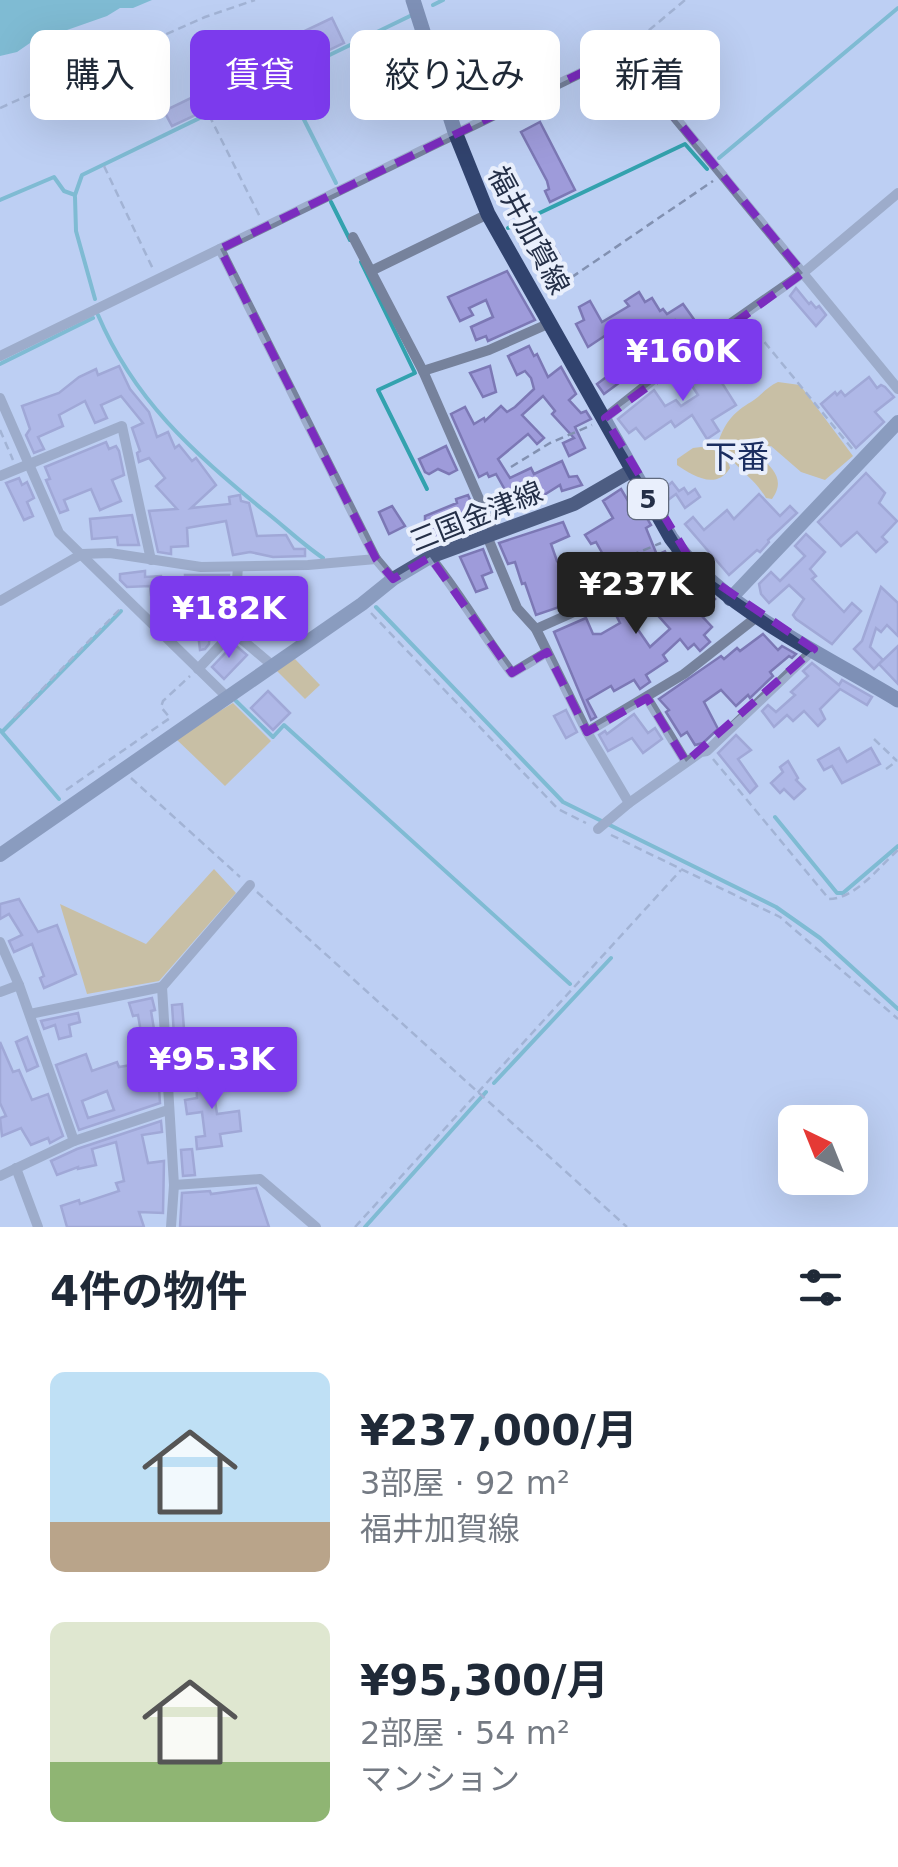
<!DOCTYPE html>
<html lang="ja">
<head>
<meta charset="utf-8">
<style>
  body { margin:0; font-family:"DejaVu Sans","Noto Sans JP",sans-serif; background:#f6f6f7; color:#1f2937; height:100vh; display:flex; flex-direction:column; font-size:38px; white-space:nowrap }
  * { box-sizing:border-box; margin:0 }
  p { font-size:32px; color:#747a83 }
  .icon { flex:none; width:55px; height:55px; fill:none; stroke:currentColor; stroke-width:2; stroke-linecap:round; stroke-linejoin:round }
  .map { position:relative; height:1227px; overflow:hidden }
  .drawer { display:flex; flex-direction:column; background:#fff; flex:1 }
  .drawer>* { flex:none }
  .guide { position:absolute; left:30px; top:30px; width:840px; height:90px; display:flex; gap:20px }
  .needle { width:65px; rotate:317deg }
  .controls { position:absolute; left:778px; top:1105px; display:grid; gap:20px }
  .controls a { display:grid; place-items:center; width:90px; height:90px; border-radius:15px; background:#fff; box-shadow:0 10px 40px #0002; font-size:50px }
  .price { position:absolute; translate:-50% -85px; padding:0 22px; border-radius:10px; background:#7c3aed; color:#fff; font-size:32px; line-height:65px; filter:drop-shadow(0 2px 5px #0008) }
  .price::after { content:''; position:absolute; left:50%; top:60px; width:30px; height:22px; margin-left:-15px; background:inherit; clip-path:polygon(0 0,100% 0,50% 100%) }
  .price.current { background:#222; color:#fff }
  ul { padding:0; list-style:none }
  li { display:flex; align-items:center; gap:30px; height:250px; padding:0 50px }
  li span { display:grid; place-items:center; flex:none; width:280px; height:200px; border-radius:15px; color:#555 }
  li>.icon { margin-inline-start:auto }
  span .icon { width:120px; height:120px; fill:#fffc; stroke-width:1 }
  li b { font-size:42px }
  h2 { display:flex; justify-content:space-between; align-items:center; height:120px; padding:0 50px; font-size:42px }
  .tag { padding:0 35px; border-radius:15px; background:#fff; box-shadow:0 10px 40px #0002; font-size:35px; line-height:90px }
  .tag.current { background:#7c3aed; color:#fff }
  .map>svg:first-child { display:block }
  .green { fill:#d6ab47 }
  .water { fill:#33a2ae }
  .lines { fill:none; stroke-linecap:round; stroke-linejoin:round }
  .stream { stroke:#33a2ae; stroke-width:4 }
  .building { fill:#9e9bda; stroke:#7c78b5; stroke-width:2.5; fill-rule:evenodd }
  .path { stroke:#8291b1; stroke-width:2.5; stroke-dasharray:8 5; stroke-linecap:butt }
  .street { stroke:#76829c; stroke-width:10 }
  .secondary { stroke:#4d5d82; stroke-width:14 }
  .primary { stroke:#31436e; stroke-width:15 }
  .marked { fill:none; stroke:#7b2cbf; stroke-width:8; stroke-dasharray:20 12; stroke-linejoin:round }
  .labels { text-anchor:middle; stroke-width:8; stroke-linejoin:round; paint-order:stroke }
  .shield { fill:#e9effc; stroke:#5f697d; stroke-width:2.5 }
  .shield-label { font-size:25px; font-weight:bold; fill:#242f47 }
  .street-label { font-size:28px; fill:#242f47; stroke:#e9effc }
  .quarter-label { font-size:32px; fill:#1b2e60; stroke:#e9effc }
</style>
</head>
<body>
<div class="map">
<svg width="898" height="1227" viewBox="0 0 898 1227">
  <rect width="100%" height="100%" fill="#bdcff3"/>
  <g class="green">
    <path d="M778 382 800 385 853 456 825 480 801 472 771 446 762 448 759 454C770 468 787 478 772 499L766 498C753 475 728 464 719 440 726 421 734 412 751 402 761 396 765 388 778 382Z"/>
    <path d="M701 447C714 448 727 455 730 468 716 491 692 475 677 465V459L693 448Z"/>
    <path d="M295 659 320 685 305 699 275 669Z"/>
    <path d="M233 703 271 741 225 786 175 738Z"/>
    <path d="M214 869 236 893 159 981 87 994 60 904 146 944Z"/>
  </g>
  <path class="water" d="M0 0H152L133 8H120L107 16 30 43 17 52 0 56Z"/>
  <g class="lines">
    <g class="stream">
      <path d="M433 5 443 0"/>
      <path d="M283 78 336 183"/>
      <path d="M719 158 898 8"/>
      <path d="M75 197 76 231 95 299"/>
      <path d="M0 200 54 177 64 191 75 195 82 175 410 16"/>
      <path d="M331 202 350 240"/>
      <path d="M508 228 685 144 707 169"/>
      <path d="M361 262 415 373 378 390 427 489"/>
      <path d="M98 315C134 400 192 451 262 509 283 525 301 543 323 558"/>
      <path d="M0 364 93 318"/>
      <path d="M376 607 563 802 776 907 820 938 898 1009"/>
      <path d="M236 701 273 737 284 725 570 984"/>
      <path d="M0 730 59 799"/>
      <path d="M3 731 121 611"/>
      <path d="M775 817 837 893H843L898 846"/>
      <path d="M494 1083 611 958"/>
      <path d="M365 1227 486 1092"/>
    </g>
  </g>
  <g class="building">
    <path d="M332 18 344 43 229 98 225 94 217 73 259 53 267 70 297 55 291 43 295 41 292 37Z"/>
    <path d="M191 98 198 114 172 126 164 111Z"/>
    <path d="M540 122 575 190 550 202 545 191 549 189 547 181 521 132Z"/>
    <path d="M551 242 559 254 537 267 530 255Z"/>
    <path d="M507 271 535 320 488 341 486 336 476 340 471 327 493 317 486 300 469 308 473 315 460 321 448 297Z"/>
    <path d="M796 288 809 304 811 302 816 308 819 306 826 315 816 326 790 296Z"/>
    <path d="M639 292 645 302 652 298 660 311 663 309 667 314 683 304 703 332 691 340 675 320 642 336 636 326 624 323 588 347 576 324 584 320 579 307 590 301 602 322 629 306 625 301Z"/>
    <path d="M529 346 534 356 537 354 548 377 561 367 576 394 569 400 581 413 586 411 591 419 575 427 585 448 569 456 563 443 574 438 552 414 555 411 543 396 522 415 544 438 537 444 528 434 498 459 510 478 531 468 534 474 562 461 569 477 577 476 582 485 562 491 560 485 533 502 531 497 513 504 496 474 489 477 487 473 479 477 451 414 465 407 474 424 484 418 485 421 501 406 507 412 515 407 534 389 531 378 525 371 517 375 508 356Z"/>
    <path d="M703 353 736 405 712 420 719 431 707 439 692 415 675 427 671 421 645 439 636 428 629 433 618 419 654 390 665 406 676 400 681 406 698 395 681 369Z"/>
    <path d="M633 357 643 371 630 381 627 377 604 394 597 384Z"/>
    <path d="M119 366 130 389 149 412 157 437 168 432 175 448 179 445 192 461 196 458 216 485 191 508 230 504 229 497 240 495 241 501 249 503 257 536 286 535 294 549H305V556L273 557 250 552 233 555 226 521 187 528 188 546 171 547V554L158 552 149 511 177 509 156 486 165 478 149 458 139 462 137 453 140 451 132 428 143 423 121 396 101 405 107 418 95 423 85 401 59 415 63 426 38 437 44 449 34 453 26 435 30 429 22 406 59 393 79 377 96 369 98 375Z"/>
    <path d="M490 366 496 392 483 397 470 373Z"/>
    <path d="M869 377 877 388 881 385 885 387 894 397 875 412 884 422 856 448 821 404 835 392 837 395 841 391 845 396Z"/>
    <path d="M106 442 109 449 116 446 119 451 124 475 112 480 121 501 100 510 91 489 64 500 68 510 60 513 46 480 50 479 45 467Z"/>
    <path d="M446 446 457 470 449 474 438 469 429 474 425 472 419 459Z"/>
    <path d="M866 473 885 493 879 503 897 521 882 537 887 542 876 552 857 532 841 546 818 522Z"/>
    <path d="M19 478 22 485 27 482 34 498 27 502 33 516 24 520 6 483Z"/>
    <path d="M672 482 679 491 684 488 688 494 695 489 700 497 685 508 676 494 668 500 662 491Z"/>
    <path d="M621 489 637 516 644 513 651 525 646 528 657 555 666 551 602 590 599 583 611 577 606 560 596 542 591 544 585 535 613 518 603 501Z"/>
    <path d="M759 494 780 516 790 506 797 513 768 540 769 542 760 552 757 550 729 575 685 524 693 517 704 530 727 510 734 519Z"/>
    <path d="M468 495 476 514 452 524 456 533 417 548 409 531 425 523V516L457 503 456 499Z"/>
    <path d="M392 506 405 526 389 534 379 512Z"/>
    <path d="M132 515 139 545H118L117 537 92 539 90 519Z"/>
    <path d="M563 522 569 536 551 544 557 561 562 560 566 571 571 569 577 601 536 615 525 583 522 584 515 562 508 564 499 543Z"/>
    <path d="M806 534 825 552 810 569 816 576 812 579 844 612 852 603 861 611 832 644 796 619 793 615 804 599 789 585 769 603 761 594 759 584 771 572 780 581 805 556 795 546Z"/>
    <path d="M483 549 492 572 482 576 487 588 476 592 460 557Z"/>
    <path d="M678 564 715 599 700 614 712 627 704 635 710 642 700 651 694 644 688 649 680 639 663 655 667 661 646 675 650 682 640 689 634 680 614 691 611 686 587 700 596 717 591 720 554 632 586 618 593 634H601L620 623 614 611 628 604 635 619 632 621 650 647 670 629 636 591Z"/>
    <path d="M145 571V577L161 576 163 594 151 595 150 586 127 587 120 580V574Z"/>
    <path d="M185 575H229L225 620H217L225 628 210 629 209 644 205 649 200 650 197 625 206 624 208 598 204 595V591H186Z"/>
    <path d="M279 587 300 588 299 611 285 610V615H263V627H251V620H243L244 602 259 603 260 592 278 593Z"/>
    <path d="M881 587 898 603V636L887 625 881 632 876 628 870 647 883 660 874 669 854 649 862 641Z"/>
    <path d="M763 634 778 650 782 646 796 654 792 658 789 656 770 672 773 676 750 698 748 695 736 706 721 690 704 702 718 729 703 743 695 745 687 732 681 736 666 712 669 710 659 699 721 656 724 659 737 648 740 651Z"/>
    <path d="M234 644 247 655 224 679 212 667Z"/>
    <path d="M898 646V684L879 664Z"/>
    <path d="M812 663 839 685 842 680 872 697 867 705 840 689 820 709 825 719 818 726 804 711 793 721 787 715 774 727 762 711 768 705 776 712 795 695 791 692 808 676 803 671Z"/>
    <path d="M268 691 290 713 273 730 251 708Z"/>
    <path d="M566 710 577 732 566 738 554 716Z"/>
    <path d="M634 714 648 733 655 728 662 739 643 753 632 738 608 751 599 735 605 731 607 734Z"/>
    <path d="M736 735 751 750 738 759 757 786 750 793 718 753Z"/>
    <path d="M839 748 847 762 871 748 880 764 842 783 832 766 824 770 818 760Z"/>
    <path d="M788 761 798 778 796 780 805 789 794 799 784 789 780 793 771 783 783 772 780 767Z"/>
    <path d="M19 899 38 932 57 925 76 974 44 988 40 978 44 976 32 944 14 952 9 941 22 935 9 914 0 919V904Z"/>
    <path d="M152 998 155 1010 151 1011 156 1041 143 1044 138 1015 133 1016 129 1003Z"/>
    <path d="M182 1004 186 1054H197L198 1072 181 1073V1064L176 1065 172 1005Z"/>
    <path d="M78 1013 80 1022 69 1025 71 1036 59 1039 55 1025 44 1029 41 1021Z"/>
    <path d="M27 1037 38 1066 27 1071 16 1042Z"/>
    <path d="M0 1042 13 1072 19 1070 32 1100 48 1094 63 1136 50 1143 48 1138 31 1145 21 1128 2 1136 0 1118 6 1116 0 1103Z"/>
    <path d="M149 1050 154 1073H158L160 1103 79 1130 56 1065 86 1054 92 1071 117 1062 119 1067 137 1064 135 1053ZM107 1091 114 1110 88 1118 82 1101Z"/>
    <path d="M225 1074V1087L213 1088 217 1114 239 1111 241 1131 220 1134 222 1146 197 1149 196 1137 205 1136 202 1112 187 1114 185 1100 197 1098 196 1075Z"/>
    <path d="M161 1121 162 1132 142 1135 148 1163 164 1161 163 1213 139 1212 144 1227H67L61 1206 79 1200 80 1204 119 1191 116 1183 124 1181 116 1142 92 1149 96 1165 78 1169V1167L57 1175 51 1161 77 1149Z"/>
    <path d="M192 1149 195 1175 183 1176 181 1150Z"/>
    <path d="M256 1188 269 1227H180L182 1193 210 1191 211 1194Z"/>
  </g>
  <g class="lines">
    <g class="path">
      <path d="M629 47 685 0"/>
      <path d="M0 108 205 17 255 0"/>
      <path d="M209 115 260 217"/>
      <path d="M104 166 153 269"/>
      <path d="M550 292 713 181"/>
      <path d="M748 322 854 451"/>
      <path d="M0 430 13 460"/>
      <path d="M511 467 550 443 592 425"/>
      <path d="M583 575 661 543"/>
      <path d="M371 613 558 809 586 823"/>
      <path d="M14 718 120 609"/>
      <path d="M874 739 897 761"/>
      <path d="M713 759 829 899C855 899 879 867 898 850"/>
      <path d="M886 769 897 761"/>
      <path d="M131 778 240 877"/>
      <path d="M66 790 170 718 161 707 163 701 190 676"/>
      <path d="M611 835 780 917 898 1019"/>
      <path d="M257 892 627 1227"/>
      <path d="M355 1227 681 870"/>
    </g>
    <g class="street">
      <path d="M353 237 423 371 494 533"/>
      <path d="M220 249 376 559"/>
      <path d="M371 271 488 214"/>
      <path d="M0 356 622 53 898 389"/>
      <path d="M423 371 489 350 550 323"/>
      <path d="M0 398 59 533 226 696"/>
      <path d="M605 418 674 363 803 273 898 193"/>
      <path d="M0 476 122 426 151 560"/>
      <path d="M487 536 517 608 536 629 587 732 629 803"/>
      <path d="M430 557C460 594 483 635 512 673L547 652"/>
      <path d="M0 601 82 554 110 553 201 567 308 565 376 559 393 579"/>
      <path d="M536 629C586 606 638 587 680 551"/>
      <path d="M233 632 272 665"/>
      <path d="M198 669 233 632 238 567"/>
      <path d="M647 698 686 762"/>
      <path d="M587 732 684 674 758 616"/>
      <path d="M598 829 629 803 701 752 707 751 814 649"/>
      <path d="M0 942 19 985 74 1141"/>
      <path d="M0 992 19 985"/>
      <path d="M30 1014 162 987"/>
      <path d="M16 1168 38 1227"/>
      <path d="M0 1176 74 1141 168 1110"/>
      <path d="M174 1185 260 1179 316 1227"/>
      <path d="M171 1227 174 1185 162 987 250 885"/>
    </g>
    <g class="secondary">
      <path d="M730 599 898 422"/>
      <path d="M0 855 362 604 393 579 430 557 574 504 631 471"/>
    </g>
    <path class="primary" d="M413 0 455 132 488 214 671 538C723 610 823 654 898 700"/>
  </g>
  <path d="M0 0H898V1227H0ZM622 53 803 273 605 418 696 569 814 649 686 762 647 698 587 732 547 652 512 673 430 557 393 579 376 559 220 249Z" fill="#bdcff3" fill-opacity=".55" fill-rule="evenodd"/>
  <path class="marked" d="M622 53 803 273 605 418 696 569 814 649 686 762 647 698 587 732 547 652 512 673 430 557 393 579 376 559 220 249Z"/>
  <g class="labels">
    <rect class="shield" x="628" y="479" width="40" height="40" rx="8"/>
    <g class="shield-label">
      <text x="648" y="508">5</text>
    </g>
    <g class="street-label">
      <text transform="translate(529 230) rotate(62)" y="10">福井加賀線</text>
      <text transform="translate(476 516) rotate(-22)" y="10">三国金津線</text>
    </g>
    <g class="quarter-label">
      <text x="737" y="468">下番</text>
    </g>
  </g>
</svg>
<div class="controls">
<a><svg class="needle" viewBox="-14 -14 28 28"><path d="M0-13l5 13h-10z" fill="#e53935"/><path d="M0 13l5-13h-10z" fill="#747a83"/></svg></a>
</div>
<b class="price" style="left:683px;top:404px">¥160K</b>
<b class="price current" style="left:636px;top:637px">¥237K</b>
<b class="price" style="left:229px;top:661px">¥182K</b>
<b class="price" style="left:212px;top:1112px">¥95.3K</b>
<div class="guide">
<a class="tag">購入</a>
<a class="tag current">賃貸</a>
<a class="tag">絞り込み</a>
<a class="tag">新着</a>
</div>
</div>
<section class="drawer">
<h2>4件の物件<svg class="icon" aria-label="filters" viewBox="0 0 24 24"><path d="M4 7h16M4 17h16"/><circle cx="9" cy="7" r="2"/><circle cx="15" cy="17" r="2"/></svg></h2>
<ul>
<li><span style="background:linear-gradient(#bfe0f5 75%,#b9a48a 0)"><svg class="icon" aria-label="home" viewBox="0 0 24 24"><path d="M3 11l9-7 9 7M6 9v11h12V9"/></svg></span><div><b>¥237,000/月</b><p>3部屋 · 92 m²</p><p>福井加賀線</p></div></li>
<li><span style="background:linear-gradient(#dfe7d0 70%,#8fb573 0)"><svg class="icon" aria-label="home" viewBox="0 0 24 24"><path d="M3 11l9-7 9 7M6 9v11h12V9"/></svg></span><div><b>¥95,300/月</b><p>2部屋 · 54 m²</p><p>マンション</p></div></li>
</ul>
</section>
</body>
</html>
